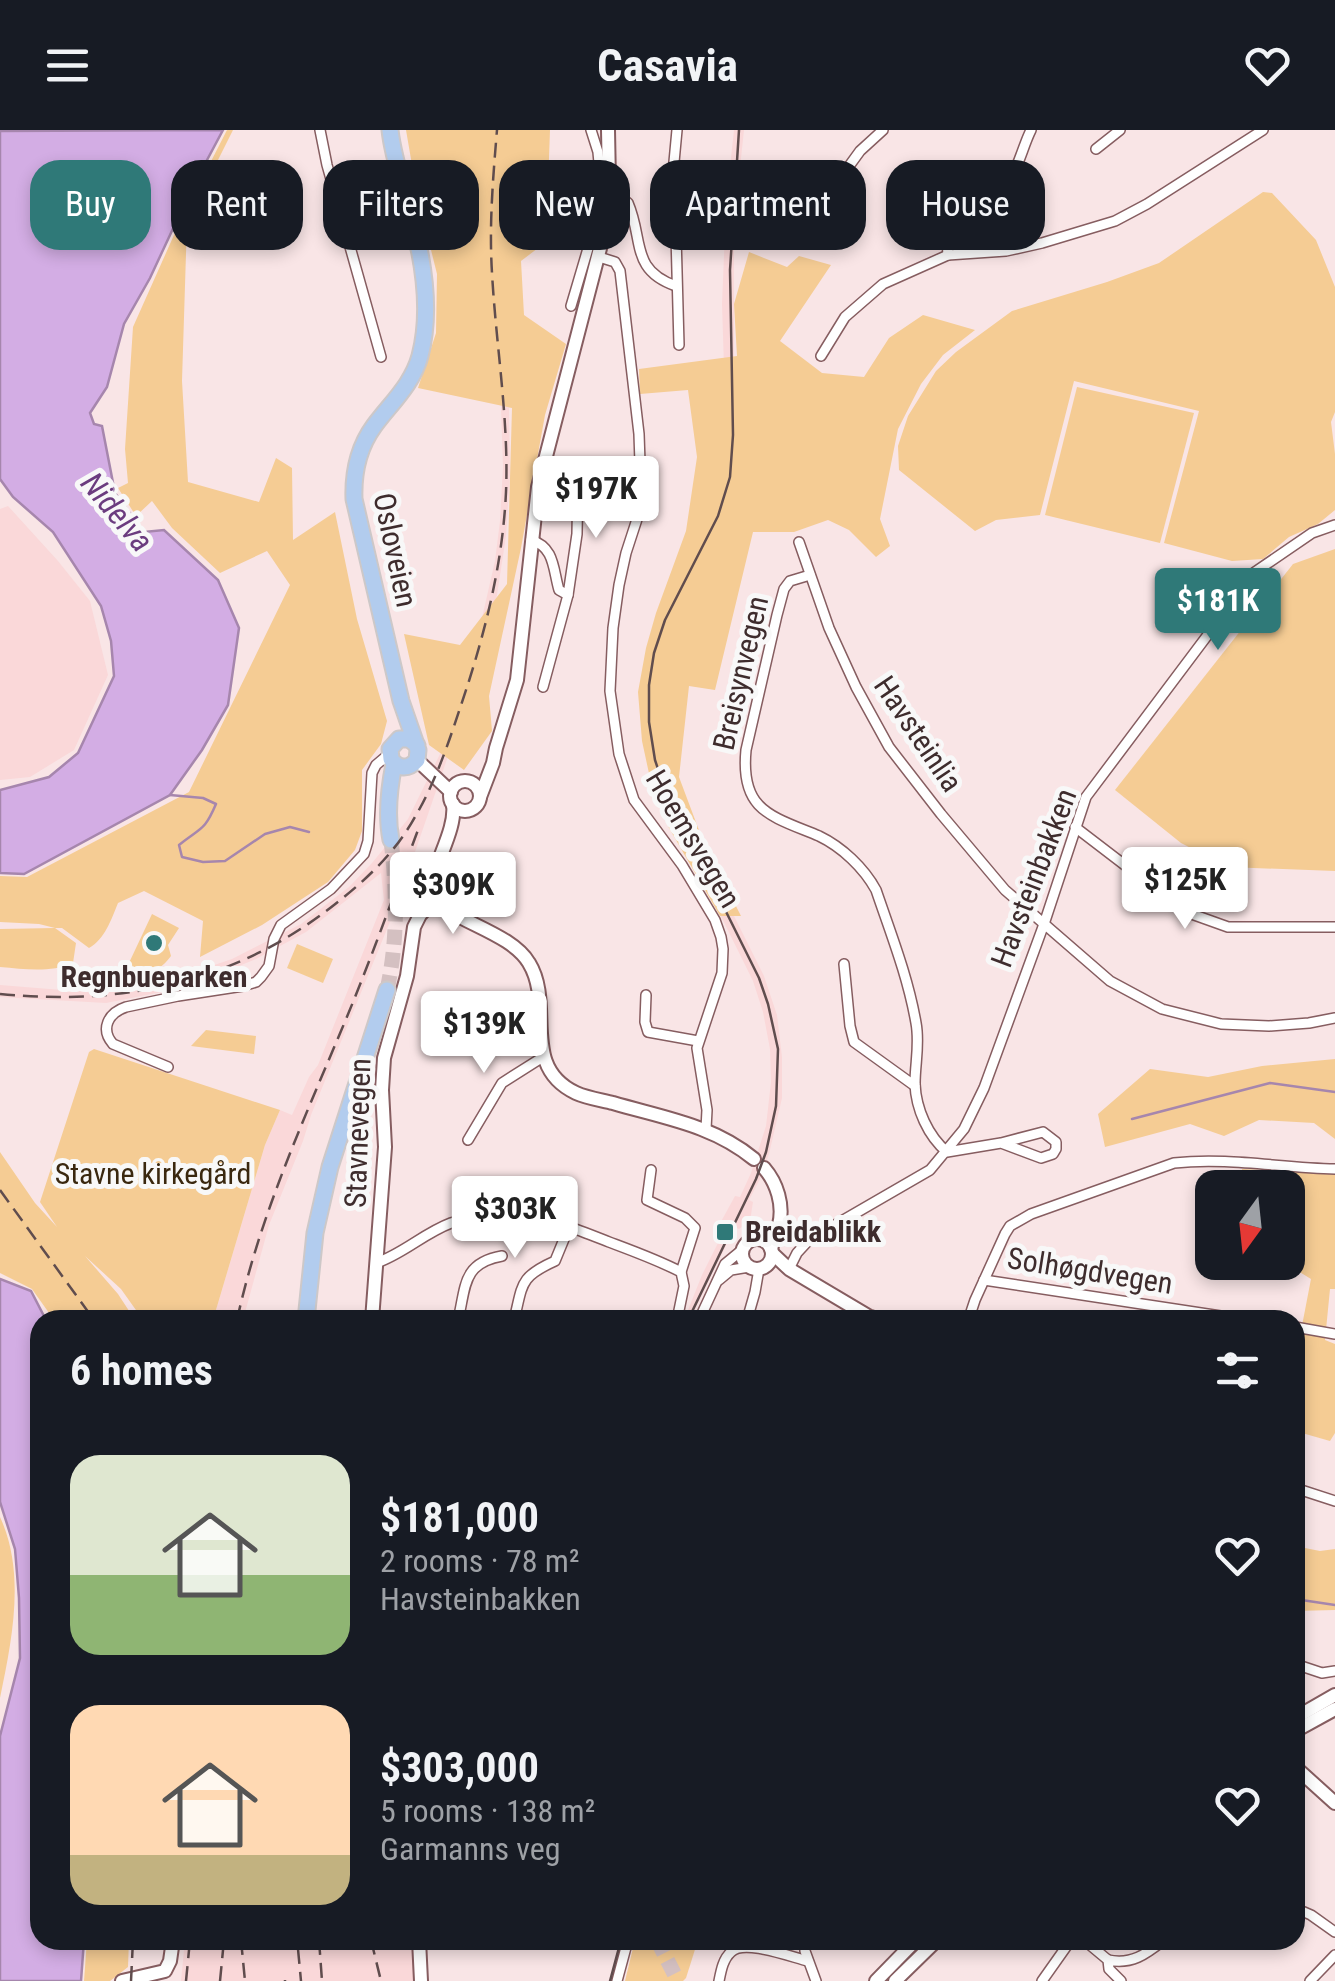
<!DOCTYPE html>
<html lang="en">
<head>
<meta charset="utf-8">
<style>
  body { margin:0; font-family:"Roboto Condensed",sans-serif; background:#242831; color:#f1f3f6; height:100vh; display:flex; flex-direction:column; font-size:38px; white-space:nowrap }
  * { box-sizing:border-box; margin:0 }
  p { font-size:32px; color:#9ea1a6 }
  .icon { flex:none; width:55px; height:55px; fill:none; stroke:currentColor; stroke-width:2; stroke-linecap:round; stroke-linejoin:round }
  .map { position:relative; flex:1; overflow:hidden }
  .side { position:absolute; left:30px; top:1180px; width:1275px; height:640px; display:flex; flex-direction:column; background:#171b24; border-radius:30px; box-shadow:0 5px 15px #0003 }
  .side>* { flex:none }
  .banner { position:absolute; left:30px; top:30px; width:1275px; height:90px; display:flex; gap:20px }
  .needle { width:65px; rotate:195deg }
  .fabs { position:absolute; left:1195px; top:1040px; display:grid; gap:20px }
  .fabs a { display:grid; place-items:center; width:110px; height:110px; border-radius:20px; background:#171b24; box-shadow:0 5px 15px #0003; font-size:50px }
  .price { position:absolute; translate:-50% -85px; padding:0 22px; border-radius:10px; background:#fff; color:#222; font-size:32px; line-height:65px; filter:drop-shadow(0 2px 5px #0008) }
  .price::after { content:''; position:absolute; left:50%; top:60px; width:30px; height:22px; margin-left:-15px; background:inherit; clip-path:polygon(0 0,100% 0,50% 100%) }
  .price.active { background:#2f7978; color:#fff }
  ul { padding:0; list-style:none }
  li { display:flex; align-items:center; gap:30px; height:250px; padding:0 40px }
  li span { display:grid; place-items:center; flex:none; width:280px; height:200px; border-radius:30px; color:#555 }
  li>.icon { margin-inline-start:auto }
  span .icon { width:120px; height:120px; fill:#fffc; stroke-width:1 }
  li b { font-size:42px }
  h2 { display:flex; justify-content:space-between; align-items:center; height:120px; padding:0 40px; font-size:42px }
  .pill { padding:0 35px; border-radius:30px; background:#171b24; box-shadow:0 5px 15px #0003; font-size:35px; line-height:90px }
  .pill.active { background:#2f7978; color:#fff }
  header { display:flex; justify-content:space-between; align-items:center; height:130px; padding:0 40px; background:#171b24; font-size:45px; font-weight:700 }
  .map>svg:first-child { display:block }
  .built { fill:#fad8d9 }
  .green { fill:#f5cc94 }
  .water { fill:#d3ade4; stroke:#a686ad; stroke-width:2.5 }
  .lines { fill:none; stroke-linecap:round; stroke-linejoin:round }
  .stream { stroke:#a686ad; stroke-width:2.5 }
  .highway-tunnel { stroke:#d4c0c1; stroke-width:15; stroke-dasharray:15 8; stroke-linecap:butt }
  .street-casing { stroke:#865d60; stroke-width:12 }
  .secondary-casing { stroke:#865d60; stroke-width:16 }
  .highway-casing { stroke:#cdc8c8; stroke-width:19 }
  .street { stroke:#fff; stroke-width:9 }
  .secondary { stroke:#fff; stroke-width:12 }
  .highway { stroke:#b2ccee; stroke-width:15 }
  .tram { stroke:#604d4e; stroke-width:2.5 }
  .rail { stroke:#604d4e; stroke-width:2.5; stroke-dasharray:15 8; stroke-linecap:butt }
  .poi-dot { fill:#2f7978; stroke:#f8f8f8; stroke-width:4 }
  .labels { text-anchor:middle; stroke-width:10; stroke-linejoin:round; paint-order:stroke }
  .street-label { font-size:30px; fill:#3e2c2d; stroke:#f8f8f8 }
  .poi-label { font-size:30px; font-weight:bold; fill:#3e2c2d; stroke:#f8f8f8 }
  .park-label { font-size:30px; fill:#3a280f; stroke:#f8f8f8 }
  .water-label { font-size:32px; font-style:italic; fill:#6b3c7f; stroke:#f8f8f8 }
</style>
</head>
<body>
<header><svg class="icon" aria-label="menu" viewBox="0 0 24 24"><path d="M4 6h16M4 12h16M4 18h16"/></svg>Casavia<svg class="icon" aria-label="heart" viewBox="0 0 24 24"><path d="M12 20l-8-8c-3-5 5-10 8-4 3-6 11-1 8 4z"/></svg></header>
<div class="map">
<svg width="1335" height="1851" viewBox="0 0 1335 1851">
  <rect width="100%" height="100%" fill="#f9e5e6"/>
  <g class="built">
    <path d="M734 0H744L737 66 745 73 738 102 734 103V228L737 312 733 347 724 381 659 519 654 544 652 593 655 614 668 654 764 846 777 885 782 927V968L769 1024 760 1049 749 1070 753 1072 750 1091 739 1099 735 1097 690 1190H684L702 1145 722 1105 717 1099 735 1066 740 1067 751 1043 766 996 771 952 770 919 763 882 753 851 659 661 648 631 642 601 641 565 648 518 661 485 713 379 722 345 726 300 722 174 725 101 718 100 720 77 724 65 727 64Z"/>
    <path d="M489 147 496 149 509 279 510 343 506 406 495 478 465 577 396 777 311 985 303 1011 269 1095 243 1190H213L265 1015 280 980 292 985 309 947 318 935 384 770 381 743 306 802 256 829 205 850 172 860 106 873 0 867V855L62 860 116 858 170 850 232 829 301 794 349 757 372 733 408 689 440 624 474 523 495 431 500 391 503 337 501 278Z"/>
    <path d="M8 376 58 431 90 471 108 545 74 620 30 647 0 650V379Z"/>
    <path d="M185 1810H412L414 1851H181Z"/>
  </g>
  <g class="green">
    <path d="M227 0H233L187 92 182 251 188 352 259 372 276 328 292 338 293 410 335 382 357 489 387 591 381 614 362 640V701L355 720 328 752 262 795 200 827 203 791 144 761 118 773C111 790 105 809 89 818L62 798H55L76 813 73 833C50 843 25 839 0 837V799L55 798 39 794 0 792V746L27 747 189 662 290 455 267 421 220 443 172 398 152 371 136 386 118 358 128 353 125 319 133 197 178 96Z"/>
    <path d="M406 0H550L546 112 521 131 524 185 566 214 545 285 521 418 489 566 492 601 464 640 429 615 404 504 460 515 507 454 512 278 418 258 436 203 437 144 417 64Z"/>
    <path d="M1263 62 1272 63 1316 110 1335 157V282L1331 292 1335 324V380L1318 394 1289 407 1263 429 1232 431 1164 413 1199 281 1074 251 1040 385 996 390 975 401 899 340 898 316 908 286 936 241 956 222 1012 181 1107 152 1159 133Z"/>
    <path d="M749 122 787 137 799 126 831 135 780 211 822 243 864 247 889 208 923 185 975 200 943 225 921 254 898 299 880 389 890 416 876 427 849 400 828 390 794 402H753L715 560 689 556 679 647 703 711 741 786H720L669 698 650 648 642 611 638 562 646 518 656 483 686 401 697 327 688 260 640 264 639 239 737 226 734 174Z"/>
    <path d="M1077 257 1194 283 1160 413 1045 385Z"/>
    <path d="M1335 419V741L1228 737 1181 713 1115 660 1293 434Z"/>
    <path d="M152 784 179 798 168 815 171 826C157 844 148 845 128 835Z"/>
    <path d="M297 814 333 829 323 853 287 838Z"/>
    <path d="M206 900 256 906 254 924 191 916Z"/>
    <path d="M94 919 280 980 265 1015 213 1190H143L121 1159 85 1126 118 1164 135 1190H54L32 1159 0 1143V1022L35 1073 57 1097 40 1072 89 922Z"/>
    <path d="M1335 929V1009L1314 993 1259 990 1224 1006 1190 994 1105 1017 1098 984 1150 939 1208 947 1262 936Z"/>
    <path d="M1242 1039 1335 1043V1159H1330L1325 1210 1335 1214V1303L1330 1311 1295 1301V1232L1311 1149 1285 1133 1288 1132V1058H1241Z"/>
    <path d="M0 1387C26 1443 12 1510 0 1568Z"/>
    <path d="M1295 1416 1320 1421 1335 1419V1480L1295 1481Z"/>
    <path d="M87 1810H129L128 1837 110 1851H84Z"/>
    <path d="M635 1810H698L686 1848 683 1851H625Z"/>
  </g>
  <g class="water">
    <path d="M223 0 190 62 150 148 124 194 107 257 90 283 94 294 102 296 115 363 144 402 164 400 218 450 239 498 228 575 202 620 170 665 24 744 0 743V660L49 647 78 623 114 546 111 511 101 476 53 402 13 367 0 349V1Z"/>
    <path d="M0 1149 31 1161 46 1190H40V1810H84L81 1851H0V1606L20 1528 19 1468 15 1419 0 1372Z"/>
  </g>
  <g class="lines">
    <g class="stream">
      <path d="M170 665 203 668 216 674C204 702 201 697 179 715L182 727 203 732 225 731 265 704 290 697 309 702"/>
      <path d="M1132 989 1270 953 1335 962"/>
      <path d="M1295 1469 1335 1475"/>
    </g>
    <g class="highway-tunnel">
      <path d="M387 860C398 810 397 761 391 710"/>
      <path d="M657 1810 678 1851"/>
    </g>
    <g class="street-casing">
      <g id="street">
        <path d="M320 0 327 35 381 227"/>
        <path d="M591 0 598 22 599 33 594 81 597 88 605 92"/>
        <path d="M677 0 674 32 679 215"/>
        <path d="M1096 19 1120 0"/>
        <path d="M609 65 621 67 628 73C644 110 630 140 676 156"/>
        <path d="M802 101 860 21 883 0"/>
        <path d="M948 125C943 78 986 82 1009 51 1019 36 1023 16 1031 0"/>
        <path d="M599 127 615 132 620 141 639 304 641 362 640 380 626 423 619 455 613 498 610 561 619 624 634 670 682 735 715 790 721 807 723 819 722 843 697 918 707 980 706 999"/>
        <path d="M571 176 597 88"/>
        <path d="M821 226 845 187 883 154 948 125 1006 121 1042 113 1115 91 1147 74 1263 0"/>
        <path d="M531 410C555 417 553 440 559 460L568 465 543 557"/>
        <path d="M799 412 829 498 856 557 889 617 941 684 1005 760 1110 851 1162 879 1221 894 1269 896 1309 893 1335 888"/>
        <path d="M810 445 790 451 784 459 777 485 746 620C740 681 771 686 819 706 842 717 864 738 876 760 891 804 908 847 916 893 920 914 915 933 915 954 916 979 928 1006 947 1022L1001 1013 1043 1002 1056 1012V1019L1053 1024 1041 1028 1001 1013"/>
        <path d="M568 465 577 404 578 352"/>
        <path d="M1075 697 1186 782 1228 797H1335"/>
        <path d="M844 834 850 896 854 912 915 956"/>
        <path d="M646 865 645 892 648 902 698 911"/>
        <path d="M168 937 113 914C100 899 108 883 126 877L178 866 243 856 256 852 261 847 269 836 274 809 281 795 331 759 364 724 368 711 372 643 376 635 389 624"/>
        <path d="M468 1010 502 953 543 927"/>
        <path d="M651 1040 647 1070 685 1088 695 1098 681 1142"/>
        <path d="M376 1133C403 1124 424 1103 451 1093 512 1072 553 1090 609 1112 633 1121 658 1130 681 1142L684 1156 677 1190"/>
        <path d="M789 1139 797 1123 809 1110 930 1040 964 999 984 958 1044 794 1086 667 1255 442 1312 403 1335 395"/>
        <path d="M719 1150 731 1140 749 1137"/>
        <path d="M984 1150 1247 1190"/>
        <path d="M458 1190C466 1157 462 1133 502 1126"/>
        <path d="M514 1190C523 1154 519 1147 555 1131L569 1097"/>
        <path d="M699 1190 725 1134 742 1120"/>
        <path d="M747 1190 755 1162 759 1139"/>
        <path d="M973 1190 971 1182 975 1170 1005 1104 1010 1096 1031 1084 1174 1033C1228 1027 1281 1038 1335 1039"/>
        <path d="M1295 1197 1335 1204"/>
        <path d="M1295 1358 1335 1371"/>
        <path d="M1295 1534 1322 1543 1335 1541"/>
        <path d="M1295 1778 1311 1785 1335 1802"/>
        <path d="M805 1810V1821L816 1851"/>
        <path d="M1084 1810 1108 1830 1109 1839 1121 1851"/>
        <path d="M1108 1830C1132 1835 1146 1824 1164 1810"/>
        <path d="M617 1851 628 1810"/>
        <path d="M719 1851C721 1841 723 1829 731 1822 744 1809 791 1827 808 1831"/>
        <path d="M1042 1851 1071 1810"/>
        <path d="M1310 1851 1335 1825"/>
      </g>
    </g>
    <g class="secondary-casing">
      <g id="secondary">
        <path d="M417 630 451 662"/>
        <circle cx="465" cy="666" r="15"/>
        <path d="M480 667 493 633 496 618 517 550 538 357 604 103 609 51 608 0"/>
        <path d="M453 674C457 703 428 741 433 762 439 789 509 799 529 833 555 875 519 936 576 963 587 968 601 970 613 973 664 988 713 995 754 1029"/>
        <path d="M764 1038C777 1053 784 1075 779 1095 777 1103 773 1111 771 1119"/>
        <circle cx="757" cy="1124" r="15"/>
        <path d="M772 1123 789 1139 868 1186 880 1190"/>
        <path d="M372 1190 385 1017 382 960 384 928 407 846 414 797 420 785 435 769"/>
        <path d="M1295 1588 1335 1565"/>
        <path d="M1295 1601 1335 1579"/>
        <path d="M1295 1637 1335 1673"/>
        <path d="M419 1810 421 1851"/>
        <path d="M122 1851 165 1841 170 1831 173 1810"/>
        <path d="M876 1851 916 1810"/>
        <path d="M895 1851 937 1810"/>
      </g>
    </g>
    <g class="highway-casing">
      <g id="highway">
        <path d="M390 0C393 28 403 55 410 82 423 127 432 180 420 226 412 255 391 273 374 296 358 318 353 342 354 369L401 571 418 620 417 630C408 640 398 639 391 629L390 619 399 609H409L417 615"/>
        <path d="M391 710C386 685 389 659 394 634"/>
        <path d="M306 1190 315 1103 330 1037 387 860"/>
      </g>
    </g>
    <use href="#street" class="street"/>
    <use href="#secondary" class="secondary"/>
    <use href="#highway" class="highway"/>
    <g class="tram">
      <path d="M688 1190 756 1049 766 1022 776 976 778 919 768 874 759 848 664 657 655 630 649 592V555L654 523 665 490 718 386 730 347 733 305 730 140 739 0"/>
      <path d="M610 1851 621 1810"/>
    </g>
    <g class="rail">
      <path d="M0 864C123 876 235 853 334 775 366 750 395 723 415 687 439 646 453 599 468 554 488 491 503 428 506 362 509 289 496 216 492 143 489 95 493 48 497 0"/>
      <path d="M0 1060 94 1190"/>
      <path d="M237 1190C259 1089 301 996 341 901 369 835 393 767 418 700"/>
      <path d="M241 1810 245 1851"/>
      <path d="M319 1810 322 1851"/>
      <path d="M371 1810 381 1851"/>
      <path d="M298 1819 301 1851"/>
      <path d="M285 1850V1851"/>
      <path d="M131 1851 133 1810"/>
      <path d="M186 1851 190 1810"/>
      <path d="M220 1851 224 1810"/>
    </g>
  </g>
  <g class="poi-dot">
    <circle cx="154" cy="813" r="10"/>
    <rect x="715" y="1092" width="20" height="20" rx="5"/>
  </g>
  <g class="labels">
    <g class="street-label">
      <text transform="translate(395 420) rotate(78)" y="10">Osloveien</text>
      <text transform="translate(741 543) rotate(-77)" y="10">Breisynvegen</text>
      <text transform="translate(918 604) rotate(56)" y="10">Havsteinlia</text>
      <text transform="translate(693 709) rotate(59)" y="10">Hoemsvegen</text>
      <text transform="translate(1034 748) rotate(-69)" y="10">Havsteinbakken</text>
      <text transform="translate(358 1003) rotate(-88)" y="10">Stavnevegen</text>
      <text transform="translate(1090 1141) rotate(9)" y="10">Solhøgdvegen</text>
    </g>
    <g class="poi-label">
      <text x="154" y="857">Regnbueparken</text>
      <text x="745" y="1112" text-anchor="start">Breidablikk</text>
    </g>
    <g class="park-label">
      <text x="153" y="1054">Stavne kirkegård</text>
    </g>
    <g class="water-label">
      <text transform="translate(117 382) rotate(50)" y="11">Nidelva</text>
    </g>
  </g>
</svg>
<div class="fabs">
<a><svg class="needle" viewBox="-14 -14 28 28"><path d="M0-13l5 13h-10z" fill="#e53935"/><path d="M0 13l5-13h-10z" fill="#9ea1a6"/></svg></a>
</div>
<b class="price" style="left:596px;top:411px">$197K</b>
<b class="price active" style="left:1218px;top:523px">$181K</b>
<b class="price" style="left:1185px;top:802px">$125K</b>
<b class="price" style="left:453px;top:807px">$309K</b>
<b class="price" style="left:484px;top:946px">$139K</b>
<b class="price" style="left:515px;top:1131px">$303K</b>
<div class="banner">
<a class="pill active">Buy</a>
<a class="pill">Rent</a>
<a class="pill">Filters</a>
<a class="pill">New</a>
<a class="pill">Apartment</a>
<a class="pill">House</a>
</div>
<section class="side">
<h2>6 homes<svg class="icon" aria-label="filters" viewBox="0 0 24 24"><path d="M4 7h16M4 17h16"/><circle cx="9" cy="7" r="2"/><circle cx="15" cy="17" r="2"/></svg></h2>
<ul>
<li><span style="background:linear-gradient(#dfe7d0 60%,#8fb573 0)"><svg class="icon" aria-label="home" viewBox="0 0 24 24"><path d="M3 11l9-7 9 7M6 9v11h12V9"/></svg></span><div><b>$181,000</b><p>2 rooms · 78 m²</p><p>Havsteinbakken</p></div><svg class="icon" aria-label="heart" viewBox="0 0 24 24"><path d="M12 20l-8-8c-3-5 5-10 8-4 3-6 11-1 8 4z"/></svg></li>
<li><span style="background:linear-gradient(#ffd9b3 75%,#c2b280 0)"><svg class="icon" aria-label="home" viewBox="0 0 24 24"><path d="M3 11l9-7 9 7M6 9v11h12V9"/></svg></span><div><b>$303,000</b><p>5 rooms · 138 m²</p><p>Garmanns veg</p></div><svg class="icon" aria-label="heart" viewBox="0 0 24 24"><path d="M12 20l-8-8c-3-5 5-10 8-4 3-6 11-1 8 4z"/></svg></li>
</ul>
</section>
</div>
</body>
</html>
